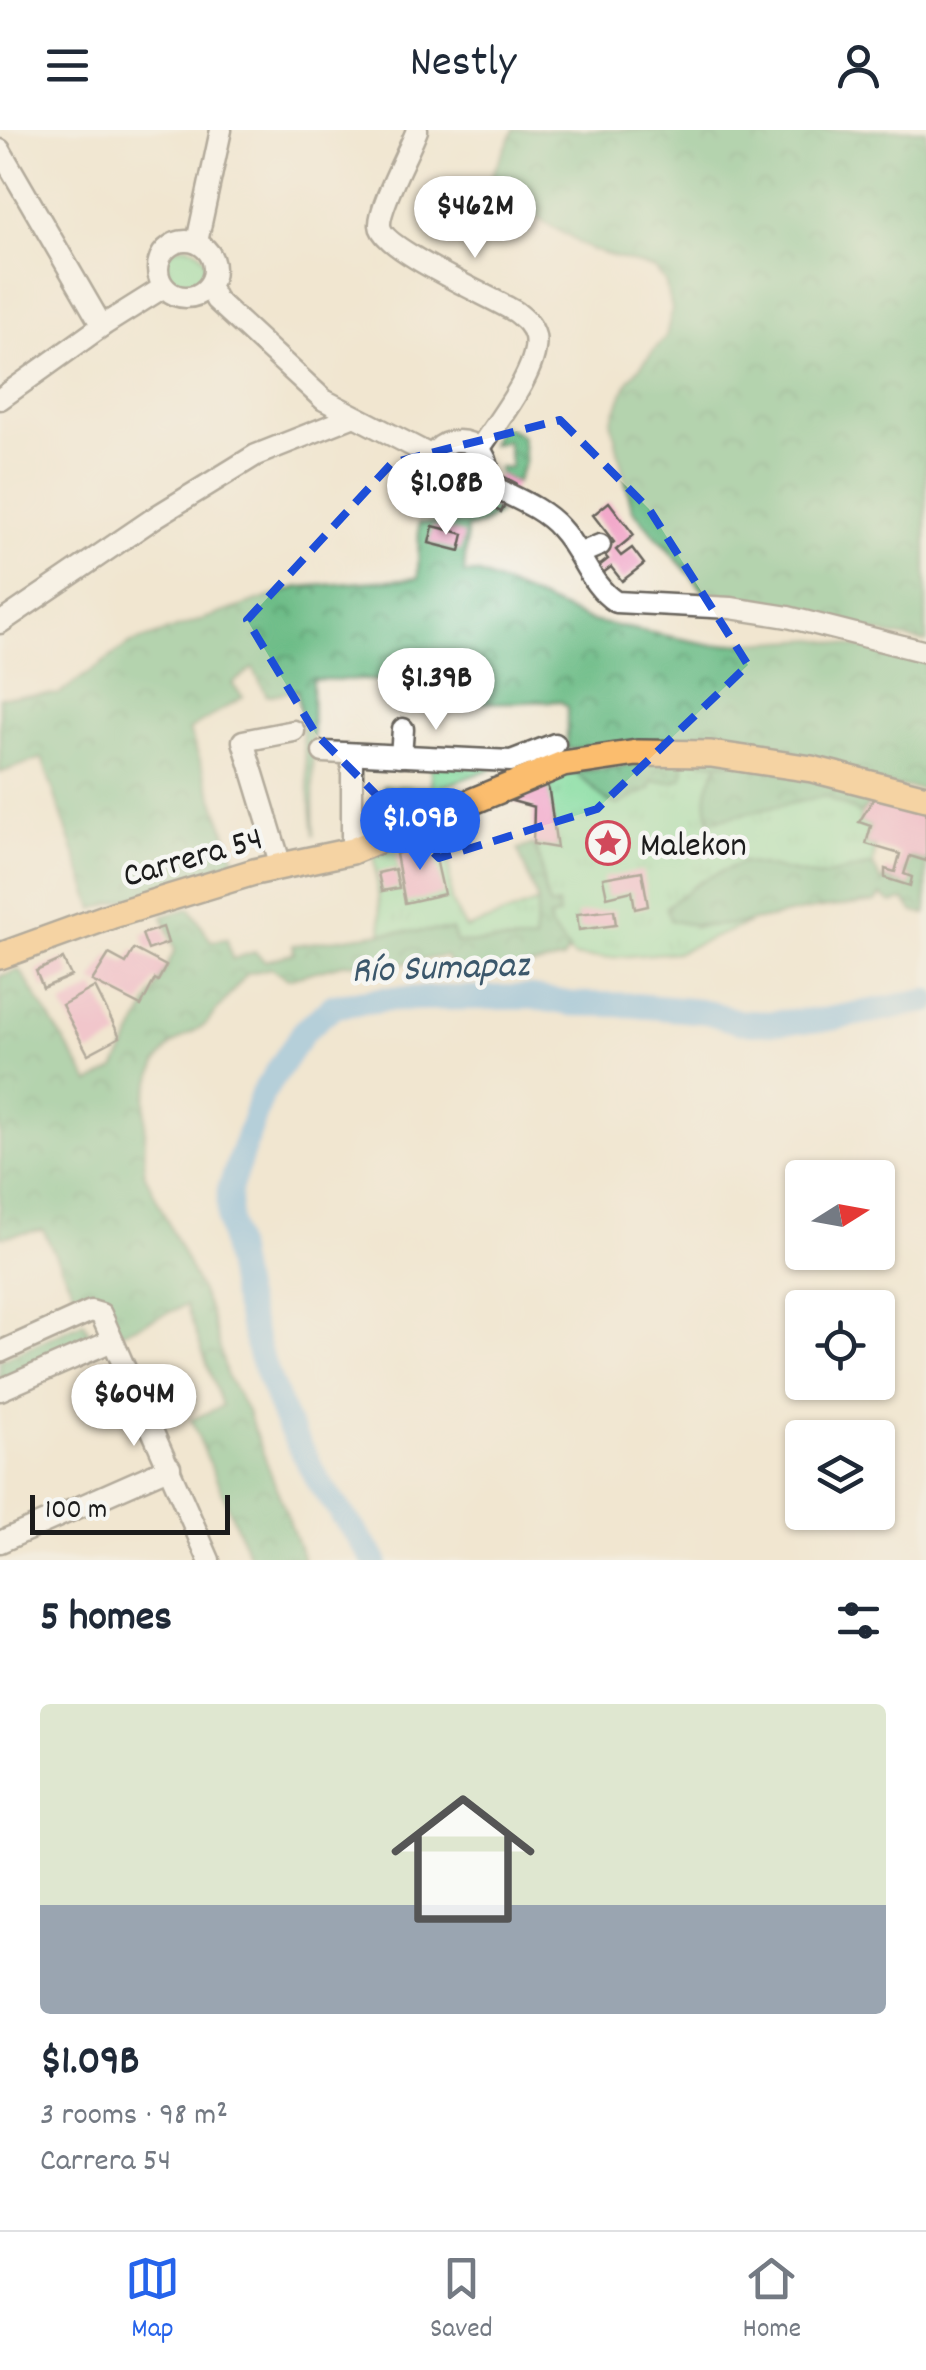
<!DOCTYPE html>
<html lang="en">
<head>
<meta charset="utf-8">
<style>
  body { margin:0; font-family:Dekko,sans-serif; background:#f2f2f3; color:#1f2937; height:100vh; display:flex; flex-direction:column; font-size:38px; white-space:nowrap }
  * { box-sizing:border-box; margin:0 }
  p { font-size:32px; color:#747a83 }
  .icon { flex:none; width:55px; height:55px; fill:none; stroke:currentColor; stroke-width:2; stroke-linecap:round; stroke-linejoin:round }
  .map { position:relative; height:1430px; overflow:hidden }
  .details { display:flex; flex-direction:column; background:#fff; flex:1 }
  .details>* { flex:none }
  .needle { width:65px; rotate:79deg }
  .buttons { position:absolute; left:785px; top:1030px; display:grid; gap:20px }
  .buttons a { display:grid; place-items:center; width:110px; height:110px; border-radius:10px; background:#fff; box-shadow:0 2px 8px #0004; font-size:50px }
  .scale { position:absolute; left:30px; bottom:25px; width:200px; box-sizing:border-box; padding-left:10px; border:5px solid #1c1c1c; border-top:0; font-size:28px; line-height:35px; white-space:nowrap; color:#1c1c1c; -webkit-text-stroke:8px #f6f6f2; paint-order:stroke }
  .price { position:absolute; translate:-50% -85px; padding:0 22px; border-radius:35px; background:#fff; color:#222; font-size:32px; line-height:65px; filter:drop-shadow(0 2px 5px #0008) }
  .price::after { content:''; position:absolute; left:50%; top:60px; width:30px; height:22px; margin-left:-15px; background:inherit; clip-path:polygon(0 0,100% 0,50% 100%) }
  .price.active { background:#2563eb; color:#fff }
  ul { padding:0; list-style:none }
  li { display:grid; align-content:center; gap:20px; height:530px; padding:0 40px }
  li span { display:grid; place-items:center; height:310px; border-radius:10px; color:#555 }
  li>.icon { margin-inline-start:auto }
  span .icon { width:180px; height:180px; fill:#fffc; stroke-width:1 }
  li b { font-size:42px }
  h2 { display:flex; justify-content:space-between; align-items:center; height:120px; padding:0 40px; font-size:42px }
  header { display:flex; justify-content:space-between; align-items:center; height:130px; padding:0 40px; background:#fff; font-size:45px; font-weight:600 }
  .menu { display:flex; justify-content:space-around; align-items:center; height:140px; border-top:2px solid #e0e1e3; background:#fff; font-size:28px; color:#747a83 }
  .menu a { display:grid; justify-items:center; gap:5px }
  .menu .active { color:#2563eb }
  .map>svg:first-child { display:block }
  .grass { fill:url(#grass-tufts); stroke:#517c5e; stroke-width:2.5 }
  .forest { fill:url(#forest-crowns); stroke:#446c51; stroke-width:2.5 }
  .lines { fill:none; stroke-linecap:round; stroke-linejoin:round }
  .river { stroke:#6db3e4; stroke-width:25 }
  .building { fill:#f2a0c6 }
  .minor-casing { stroke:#67635b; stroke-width:25 }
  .major-casing { stroke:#67635b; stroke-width:30 }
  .minor { stroke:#fff; stroke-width:20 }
  .major { stroke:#fbbd6e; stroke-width:25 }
  .marked { fill:none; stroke:#1d4ed8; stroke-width:8; stroke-dasharray:20 12; stroke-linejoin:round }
  .labels { text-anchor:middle; stroke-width:9; stroke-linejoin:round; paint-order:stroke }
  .poi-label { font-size:35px; fill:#1c1c1c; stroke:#f6f6f2; text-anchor:start }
  .street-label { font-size:35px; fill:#1c1c1c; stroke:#f6f6f2 }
  .water-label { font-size:38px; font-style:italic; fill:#3c586c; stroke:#f6f6f2 }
</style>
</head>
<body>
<header><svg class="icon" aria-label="menu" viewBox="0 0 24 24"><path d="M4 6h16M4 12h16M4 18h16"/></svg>Nestly<svg class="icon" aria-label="person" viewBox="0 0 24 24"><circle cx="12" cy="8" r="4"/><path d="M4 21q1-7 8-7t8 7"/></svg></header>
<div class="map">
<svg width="926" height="1430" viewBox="0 0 926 1430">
  <defs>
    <pattern id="grass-tufts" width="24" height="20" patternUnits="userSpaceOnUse" patternTransform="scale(2.5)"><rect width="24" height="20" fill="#86dda0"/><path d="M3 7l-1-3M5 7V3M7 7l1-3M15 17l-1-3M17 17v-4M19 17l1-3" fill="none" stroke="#73bd89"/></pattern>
    <pattern id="forest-crowns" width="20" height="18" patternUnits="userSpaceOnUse" patternTransform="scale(2.5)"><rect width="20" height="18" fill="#6cbc86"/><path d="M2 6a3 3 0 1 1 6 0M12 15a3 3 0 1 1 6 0" fill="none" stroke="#58986d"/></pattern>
  </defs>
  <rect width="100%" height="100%" fill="#f6f6f2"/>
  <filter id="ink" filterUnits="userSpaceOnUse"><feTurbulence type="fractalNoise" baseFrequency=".01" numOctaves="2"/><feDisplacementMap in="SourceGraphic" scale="20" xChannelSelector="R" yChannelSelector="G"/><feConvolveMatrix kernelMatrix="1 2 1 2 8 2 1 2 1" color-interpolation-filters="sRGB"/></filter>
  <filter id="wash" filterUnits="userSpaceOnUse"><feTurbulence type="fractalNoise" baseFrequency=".0048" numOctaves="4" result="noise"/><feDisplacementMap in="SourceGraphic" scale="40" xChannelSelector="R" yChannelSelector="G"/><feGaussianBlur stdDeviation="2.25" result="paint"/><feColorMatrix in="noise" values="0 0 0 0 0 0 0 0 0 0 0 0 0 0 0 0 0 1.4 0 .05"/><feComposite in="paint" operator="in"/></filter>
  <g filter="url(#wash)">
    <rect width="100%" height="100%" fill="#f1e6d0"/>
    <g class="grass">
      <circle cx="184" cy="138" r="22"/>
      <circle cx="457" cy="341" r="22"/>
      <path d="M684 628 719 633 710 691 825 666 861 684 859 692 871 696 866 714 875 717 873 735 819 747 743 732 694 797 749 793 678 822 607 828 573 827 551 798 549 788 557 775 550 776C539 757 547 737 533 714L557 717 546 652 575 636 652 651 674 652Z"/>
      <path d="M431 633 500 635 381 680 384 656 431 657Z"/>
      <path d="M448 698 451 771 466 799 538 772V811L456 813 451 800 382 803 374 725Z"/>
    </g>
    <g class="forest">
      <path d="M514 0H926V512L712 470 632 379 611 291 629 250 666 206 672 179 665 152 655 139 591 120 486 57Z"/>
      <path d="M498 292 522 306 525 332 516 353 499 344 498 338 511 337 507 311 491 315Z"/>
      <path d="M486 374 501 382 483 394 467 398 464 444 477 443 591 491 713 515 816 509 926 529V660L602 618 567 619V577L560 571 449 574 446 552 312 549 314 706 297 560 267 566 253 538 232 554 243 567 189 600 238 737 94 779 42 628 0 643V567L59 564 129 514 299 457 418 448 419 393H468L464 379Z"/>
      <path d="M684 628 683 648 674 652 652 651 650 659 618 675 607 671 575 642Z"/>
      <path d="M739 632 876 665 861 684 825 666 710 691C703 667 707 654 719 633Z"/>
      <path d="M533 714C546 736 539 757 550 776L558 774 559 785 549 788 551 798 569 820 563 830 461 850 445 826 389 836 346 833 288 849 271 838 247 844 206 894 171 915 157 933 146 968 144 1042 210 1181 227 1246 247 1281 304 1430H251L191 1290 222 1276 186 1175 119 1204 99 1166 79 1173 43 1100 0 1107V846L20 840 90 953 115 939 175 820 163 786 190 778 211 811 227 809 232 829 255 822 265 831 294 823 293 815 382 803 452 800 457 813 534 811 538 772 518 720Z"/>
      <path d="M910 726 926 731V784L914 782 904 770 891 773 881 765 876 772C852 776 828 776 804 781 758 790 716 803 670 790L666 777 702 750 743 732 819 747 873 735 882 753 885 748 909 756 912 747 904 744Z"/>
      <path d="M84 1192 93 1210 0 1251V1230Z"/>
    </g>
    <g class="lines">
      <path class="river" d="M375 1430 319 1352 284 1287 260 1225 242 1163 229 1091V1061L262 964 304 901 333 876 385 869 531 867 571 874 631 875 708 882 739 892 767 893 824 890 926 871"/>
    </g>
    <g id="blocks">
      <g class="building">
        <path d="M499 344 516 353 501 382 484 373Z"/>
        <path d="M609 372 634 405 616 420 621 426 632 418 644 434 622 451 611 437 599 446 594 440 608 429 602 422 614 412 593 385Z"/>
        <path d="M433 396 464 404 460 421 429 413Z"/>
        <path d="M546 652 549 661 557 718 533 714 534 677 512 671Z"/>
        <path d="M876 665 926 681V731L910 726 904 744 912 747 910 756 885 748V739L895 742 900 724 866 714 871 696 859 692Z"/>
        <path d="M432 711 444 764 405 773 396 724Z"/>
        <path d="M395 739 399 758 382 761 378 743Z"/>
        <path d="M642 741 648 776 635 779 632 761 607 767 603 748Z"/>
        <path d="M614 780 616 795 579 800 577 784Z"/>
        <path d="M163 797 168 813 148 820 142 804Z"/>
        <path d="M134 819 166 836 158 851 155 849 141 876 92 851 109 824 126 833Z"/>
        <path d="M63 829 71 846 43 858 36 841Z"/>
        <path d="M95 857 120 907 88 924 62 875Z"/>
      </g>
    </g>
  </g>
  <g filter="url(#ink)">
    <use href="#blocks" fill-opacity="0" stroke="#67635b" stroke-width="2.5"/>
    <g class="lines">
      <g class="minor-casing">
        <g id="minor">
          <path d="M417 0C409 22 379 76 380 95 381 119 492 167 516 182 525 189 532 195 535 206 541 237 497 292 480 318"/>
          <path d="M0 20 102 196"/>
          <circle cx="186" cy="139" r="28"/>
          <path d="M197 112 221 0"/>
          <path d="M209 156 216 170 324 270 432 326"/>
          <path d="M0 269 102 196 164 157"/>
          <circle cx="458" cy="341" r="30"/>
          <path d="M486 353C510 366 542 377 560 398 582 421 589 455 616 472L731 478 788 487 926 522"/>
          <path d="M581 423 600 415"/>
          <path d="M0 493 157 386 256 325 352 287"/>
          <path d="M323 622 511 631 555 614"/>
          <path d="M401 626 403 599"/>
          <path d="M352 721V624"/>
          <path d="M281 736 243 611 294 601"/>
          <path d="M0 1222 91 1181 101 1184 209 1430"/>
          <path d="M0 1260 112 1211"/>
          <path d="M0 1412 170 1337"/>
        </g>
      </g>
      <g class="major-casing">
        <path id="major" d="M0 826 113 785 254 742 352 721 563 634 637 623 711 624 812 639 926 668"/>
      </g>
      <use href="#minor" class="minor"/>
      <use href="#major" class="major"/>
    </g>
  </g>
  <path d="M0 0H926V1430H0ZM560 290 649 379 748 535 597 679 439 728 316 604 247 490 392 333Z" fill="#f1e6d0" fill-opacity=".55" fill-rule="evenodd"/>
  <path class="marked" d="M560 290 649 379 748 535 597 679 439 728 316 604 247 490 392 333Z"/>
  <defs>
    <g id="sight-ring" transform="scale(2.25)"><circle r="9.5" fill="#f6f6f2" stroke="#d1495b" stroke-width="1.5"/><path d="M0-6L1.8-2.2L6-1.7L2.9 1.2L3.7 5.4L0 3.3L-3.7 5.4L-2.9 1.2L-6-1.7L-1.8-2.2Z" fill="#d1495b"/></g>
  </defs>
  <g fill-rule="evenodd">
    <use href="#sight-ring" x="608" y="713"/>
  </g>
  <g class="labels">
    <g class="poi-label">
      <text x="640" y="725">Malekon</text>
    </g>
    <g class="street-label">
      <text transform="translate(192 725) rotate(-16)" y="12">Carrera 54</text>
    </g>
    <g class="water-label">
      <text transform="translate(440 835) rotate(-2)" y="13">Río Sumapaz</text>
    </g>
  </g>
</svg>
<div class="buttons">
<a><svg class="needle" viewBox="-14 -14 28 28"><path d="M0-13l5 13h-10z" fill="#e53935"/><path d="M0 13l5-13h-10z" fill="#747a83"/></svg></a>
<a><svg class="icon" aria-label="locate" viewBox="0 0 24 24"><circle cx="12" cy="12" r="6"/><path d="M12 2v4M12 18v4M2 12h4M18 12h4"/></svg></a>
<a><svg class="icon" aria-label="layers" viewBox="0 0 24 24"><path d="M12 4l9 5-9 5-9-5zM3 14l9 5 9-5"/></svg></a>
</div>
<div class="scale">100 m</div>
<b class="price" style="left:475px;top:131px">$462M</b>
<b class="price" style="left:446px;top:408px">$1.08B</b>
<b class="price" style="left:436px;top:603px">$1.39B</b>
<b class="price active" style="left:420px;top:743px">$1.09B</b>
<b class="price" style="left:134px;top:1319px">$604M</b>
</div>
<section class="details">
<h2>5 homes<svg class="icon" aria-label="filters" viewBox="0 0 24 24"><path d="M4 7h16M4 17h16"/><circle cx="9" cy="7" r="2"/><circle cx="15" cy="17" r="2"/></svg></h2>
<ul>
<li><span style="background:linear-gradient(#dfe7d0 65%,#9aa5b1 0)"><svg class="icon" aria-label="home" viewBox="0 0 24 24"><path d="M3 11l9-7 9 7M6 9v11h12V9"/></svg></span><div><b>$1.09B</b><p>3 rooms · 98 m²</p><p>Carrera 54</p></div></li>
</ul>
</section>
<nav class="menu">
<a class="active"><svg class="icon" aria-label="map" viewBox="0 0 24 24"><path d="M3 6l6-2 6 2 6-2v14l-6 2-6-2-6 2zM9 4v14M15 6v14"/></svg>Map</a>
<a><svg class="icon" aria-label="saved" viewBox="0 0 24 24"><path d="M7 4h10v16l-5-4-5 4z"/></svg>Saved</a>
<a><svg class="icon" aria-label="home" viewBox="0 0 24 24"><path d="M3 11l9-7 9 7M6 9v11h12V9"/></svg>Home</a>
</nav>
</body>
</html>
